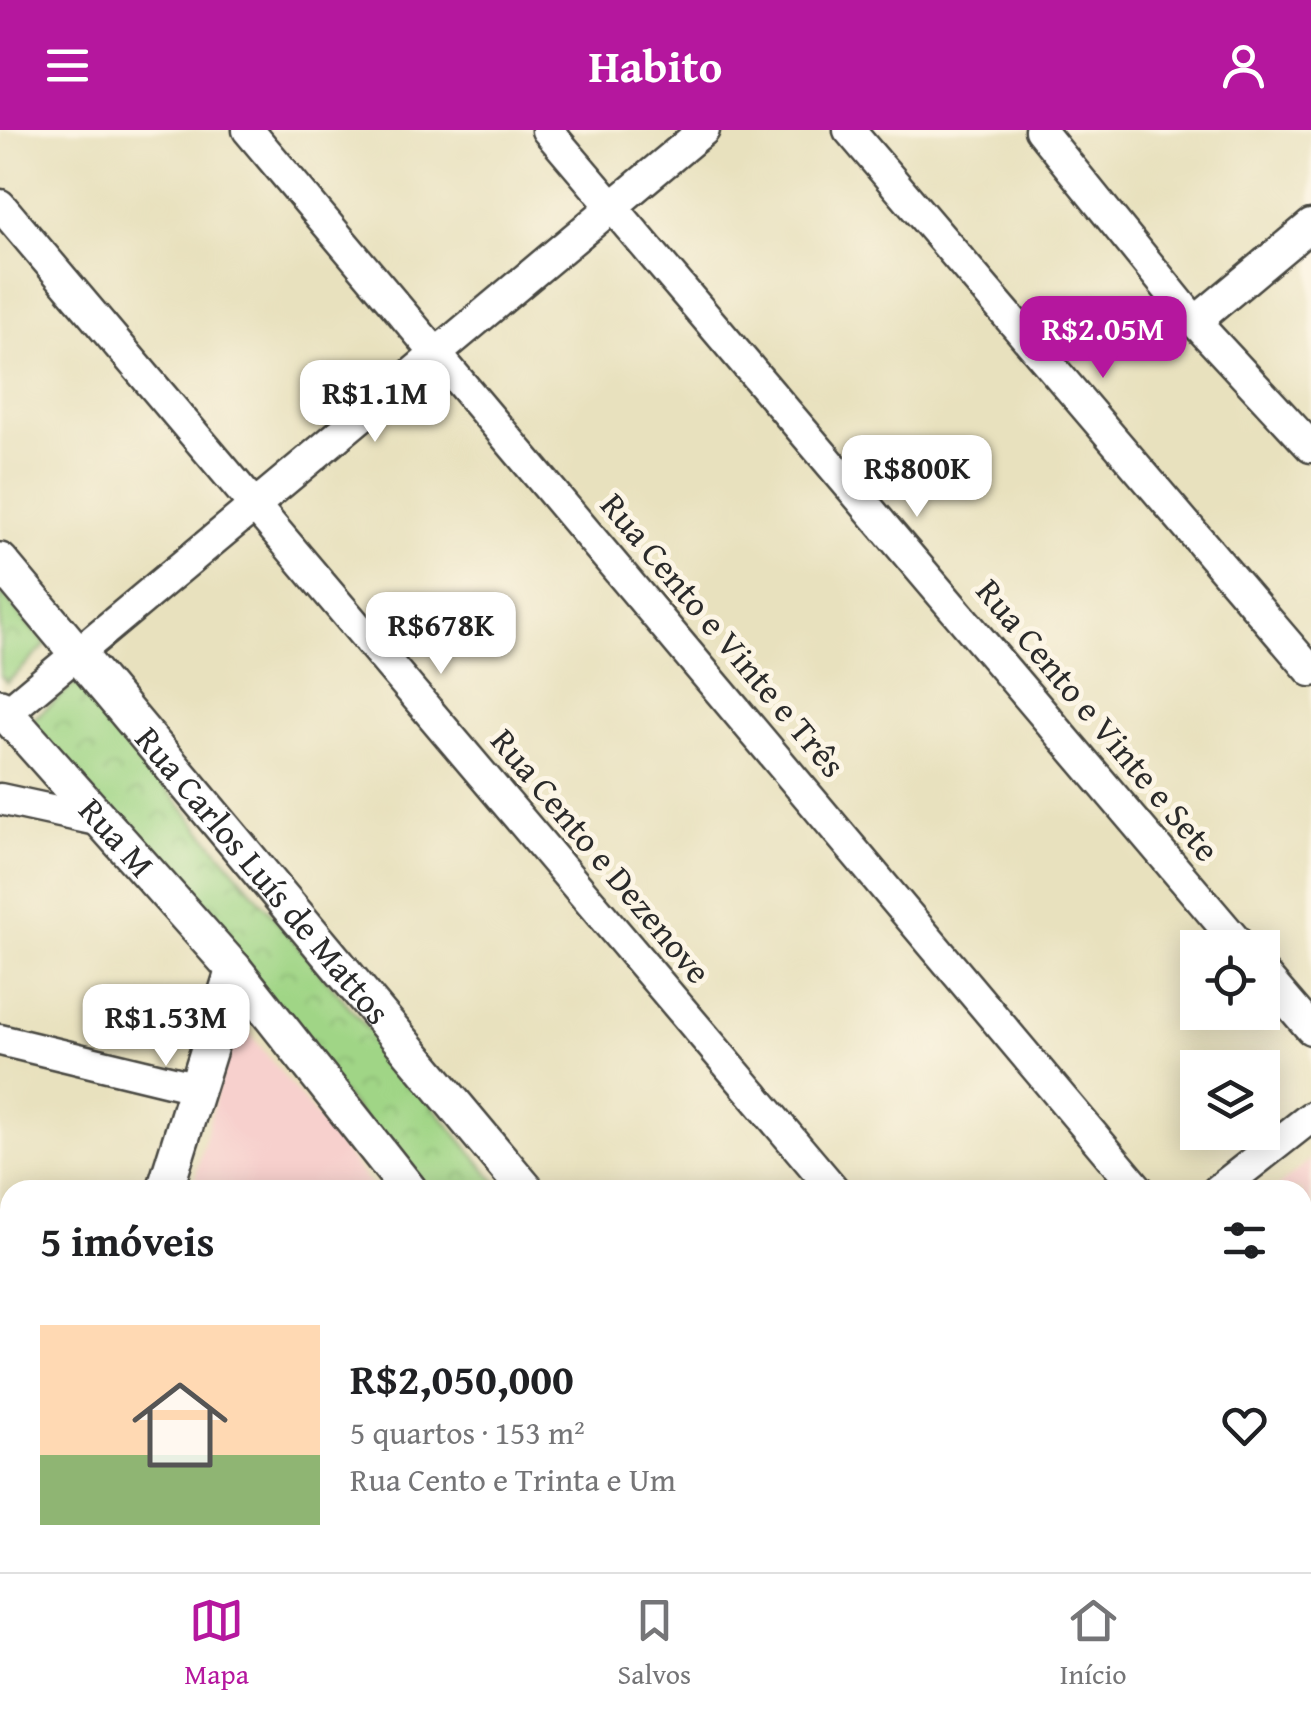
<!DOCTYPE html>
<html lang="pt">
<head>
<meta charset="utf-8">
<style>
  body { margin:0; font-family:"Gentium Book Plus",serif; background:#f2f2f2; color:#202124; height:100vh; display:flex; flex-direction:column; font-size:38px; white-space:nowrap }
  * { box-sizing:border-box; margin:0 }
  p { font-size:32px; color:#757577 }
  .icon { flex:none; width:55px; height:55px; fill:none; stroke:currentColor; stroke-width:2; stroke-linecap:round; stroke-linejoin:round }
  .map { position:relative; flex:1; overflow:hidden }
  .panel { position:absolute; left:0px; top:1050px; width:1312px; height:392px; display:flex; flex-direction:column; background:#fff; border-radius:30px 30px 0 0; box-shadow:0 5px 25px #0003 }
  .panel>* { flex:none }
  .buttons { position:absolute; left:1180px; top:800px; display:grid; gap:20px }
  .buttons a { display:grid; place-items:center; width:100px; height:100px; border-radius:0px; background:#fff; box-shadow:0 5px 25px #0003; font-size:50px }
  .price { position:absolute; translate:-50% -85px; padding:0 22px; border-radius:20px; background:#fff; color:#222; font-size:32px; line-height:65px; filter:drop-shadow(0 2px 5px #0008) }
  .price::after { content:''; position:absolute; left:50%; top:60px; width:30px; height:22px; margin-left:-15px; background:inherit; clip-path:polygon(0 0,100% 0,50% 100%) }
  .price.current { background:#b5179e; color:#fff }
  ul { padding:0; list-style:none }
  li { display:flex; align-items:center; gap:30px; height:250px; padding:0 40px }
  li span { display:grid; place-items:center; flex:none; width:280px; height:200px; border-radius:0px; color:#555 }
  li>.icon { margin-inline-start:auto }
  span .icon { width:120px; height:120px; fill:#fffc; stroke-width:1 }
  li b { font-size:42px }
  h2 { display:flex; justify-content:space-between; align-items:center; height:120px; padding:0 40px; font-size:42px }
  header { display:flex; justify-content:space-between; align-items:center; height:130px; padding:0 40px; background:#b5179e; color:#fff; font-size:45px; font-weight:700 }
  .dock { display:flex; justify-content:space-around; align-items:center; height:140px; border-top:2px solid #e0e0e0; background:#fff; font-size:28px; color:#757577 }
  .dock a { display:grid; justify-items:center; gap:5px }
  .dock .current { color:#b5179e }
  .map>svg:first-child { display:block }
  .built { fill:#f7d0cd }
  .park { fill:url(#park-crowns); stroke:#668058; stroke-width:2.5 }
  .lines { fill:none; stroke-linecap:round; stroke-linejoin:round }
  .minor-casing { stroke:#474641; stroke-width:35 }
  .tertiary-casing { stroke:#474641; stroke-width:40 }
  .minor { stroke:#fff; stroke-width:30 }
  .tertiary { stroke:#fff; stroke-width:35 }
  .labels { text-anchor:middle; stroke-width:10; stroke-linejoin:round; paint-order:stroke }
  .street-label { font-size:35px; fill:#2b2b2b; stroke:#fcf5e5 }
</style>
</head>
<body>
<header><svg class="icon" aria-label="menu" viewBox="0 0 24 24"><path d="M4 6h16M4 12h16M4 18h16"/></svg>Habito<svg class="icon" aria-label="person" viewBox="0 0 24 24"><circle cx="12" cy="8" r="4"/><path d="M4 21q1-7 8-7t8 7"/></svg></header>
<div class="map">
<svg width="1311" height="1442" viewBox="0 0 1311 1442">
  <defs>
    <pattern id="park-crowns" width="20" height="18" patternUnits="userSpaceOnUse" patternTransform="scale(2.5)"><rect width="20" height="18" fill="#a0d586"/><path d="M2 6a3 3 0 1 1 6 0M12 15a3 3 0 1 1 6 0" fill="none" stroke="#8ab774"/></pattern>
  </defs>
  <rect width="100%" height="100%" fill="#fcf5e5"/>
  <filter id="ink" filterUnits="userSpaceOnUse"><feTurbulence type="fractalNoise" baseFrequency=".01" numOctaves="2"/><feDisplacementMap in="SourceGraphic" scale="20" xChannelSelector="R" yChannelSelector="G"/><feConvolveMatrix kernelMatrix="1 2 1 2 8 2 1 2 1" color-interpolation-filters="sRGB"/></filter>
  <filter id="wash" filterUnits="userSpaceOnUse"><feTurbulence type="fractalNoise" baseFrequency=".0048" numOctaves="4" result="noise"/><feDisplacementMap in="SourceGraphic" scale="40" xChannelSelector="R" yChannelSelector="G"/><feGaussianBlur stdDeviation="2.25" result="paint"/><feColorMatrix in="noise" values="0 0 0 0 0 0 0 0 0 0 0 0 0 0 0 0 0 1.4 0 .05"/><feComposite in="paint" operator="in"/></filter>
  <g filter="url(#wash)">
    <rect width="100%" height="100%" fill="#e8e1be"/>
    <g class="built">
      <path d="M236 886 375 1060H192Z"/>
      <path d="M1311 1029V1409L1303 1416 1302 1060H1274Z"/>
      <path d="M99 1432H444V1433L433 1442H96Z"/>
      <path d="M934 1433H1282L1271 1442H942Z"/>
    </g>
    <g class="park">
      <path d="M0 461 46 515 7 553 0 545Z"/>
      <path d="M77 552 503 1060H423L30 592Z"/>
    </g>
  </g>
  <g filter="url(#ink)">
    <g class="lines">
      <g class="minor-casing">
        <g id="minor">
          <path d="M248 0 1139 1060"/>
          <path d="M547 0 1242 818"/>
          <path d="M849 0 1311 541"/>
          <path d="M1040 0 1195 192 1311 317"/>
          <path d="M0 75 834 1060"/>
          <path d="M1195 192 1311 95"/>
          <path d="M5 584 704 0"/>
          <path d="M0 669 97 690"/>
          <path d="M1262 842 1311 899"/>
          <path d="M0 910 194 957"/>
          <path d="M1218 1060 1311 987"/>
          <path d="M0 1143 10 1145"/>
          <path d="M0 1389 10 1392"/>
          <path d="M913 1432 921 1442"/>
          <path d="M459 1442 470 1432"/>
          <path d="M775 1442 785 1432"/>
        </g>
      </g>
      <g class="tertiary-casing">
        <g id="tertiary">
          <path id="s1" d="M0 431 526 1060"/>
          <path id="s2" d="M0 577 234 839 409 1060"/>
          <path d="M165 1060 234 839"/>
          <path d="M719 1432 728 1442"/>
          <path d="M68 1442 70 1432"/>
        </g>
      </g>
      <use href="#minor" class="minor"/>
      <use href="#tertiary" class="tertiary"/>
    </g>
  </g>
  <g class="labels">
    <g class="street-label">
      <text transform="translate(723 505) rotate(50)" y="12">Rua Cento e Vinte e Três</text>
      <text transform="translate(1098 590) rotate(50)" y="12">Rua Cento e Vinte e Sete</text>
      <text dy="12" stroke="none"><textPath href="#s2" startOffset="175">Rua M</textPath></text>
      <text transform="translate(601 726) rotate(50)" y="12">Rua Cento e Dezenove</text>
      <text dy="12" stroke="none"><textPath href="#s1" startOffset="410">Rua Carlos Luís de Mattos</textPath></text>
    </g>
  </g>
</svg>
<div class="buttons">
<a><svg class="icon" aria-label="locate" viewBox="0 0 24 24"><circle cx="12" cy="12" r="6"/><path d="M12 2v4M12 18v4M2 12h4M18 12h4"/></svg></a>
<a><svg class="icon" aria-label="layers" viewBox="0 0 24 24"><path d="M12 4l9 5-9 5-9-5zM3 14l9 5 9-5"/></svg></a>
</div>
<b class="price current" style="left:1103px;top:251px">R$2.05M</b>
<b class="price" style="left:375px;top:315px">R$1.1M</b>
<b class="price" style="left:917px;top:390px">R$800K</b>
<b class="price" style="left:441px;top:547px">R$678K</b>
<b class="price" style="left:166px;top:939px">R$1.53M</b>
<section class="panel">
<h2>5 imóveis<svg class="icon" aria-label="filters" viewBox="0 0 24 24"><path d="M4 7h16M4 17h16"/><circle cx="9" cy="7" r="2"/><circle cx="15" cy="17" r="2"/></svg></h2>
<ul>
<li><span style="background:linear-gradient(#ffd9b3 65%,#8fb573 0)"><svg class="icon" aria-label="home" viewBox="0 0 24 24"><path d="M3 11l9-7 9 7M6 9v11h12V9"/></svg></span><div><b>R$2,050,000</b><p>5 quartos · 153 m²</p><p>Rua Cento e Trinta e Um</p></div><svg class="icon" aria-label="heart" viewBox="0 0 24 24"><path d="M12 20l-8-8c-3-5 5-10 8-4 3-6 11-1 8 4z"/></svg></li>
</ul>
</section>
</div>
<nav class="dock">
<a class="current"><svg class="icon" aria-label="map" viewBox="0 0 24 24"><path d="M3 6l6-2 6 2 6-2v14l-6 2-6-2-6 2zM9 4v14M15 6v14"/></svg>Mapa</a>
<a><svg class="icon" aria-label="saved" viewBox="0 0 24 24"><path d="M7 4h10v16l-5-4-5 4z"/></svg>Salvos</a>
<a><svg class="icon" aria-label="home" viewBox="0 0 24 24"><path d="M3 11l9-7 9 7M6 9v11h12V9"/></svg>Início</a>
</nav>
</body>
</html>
